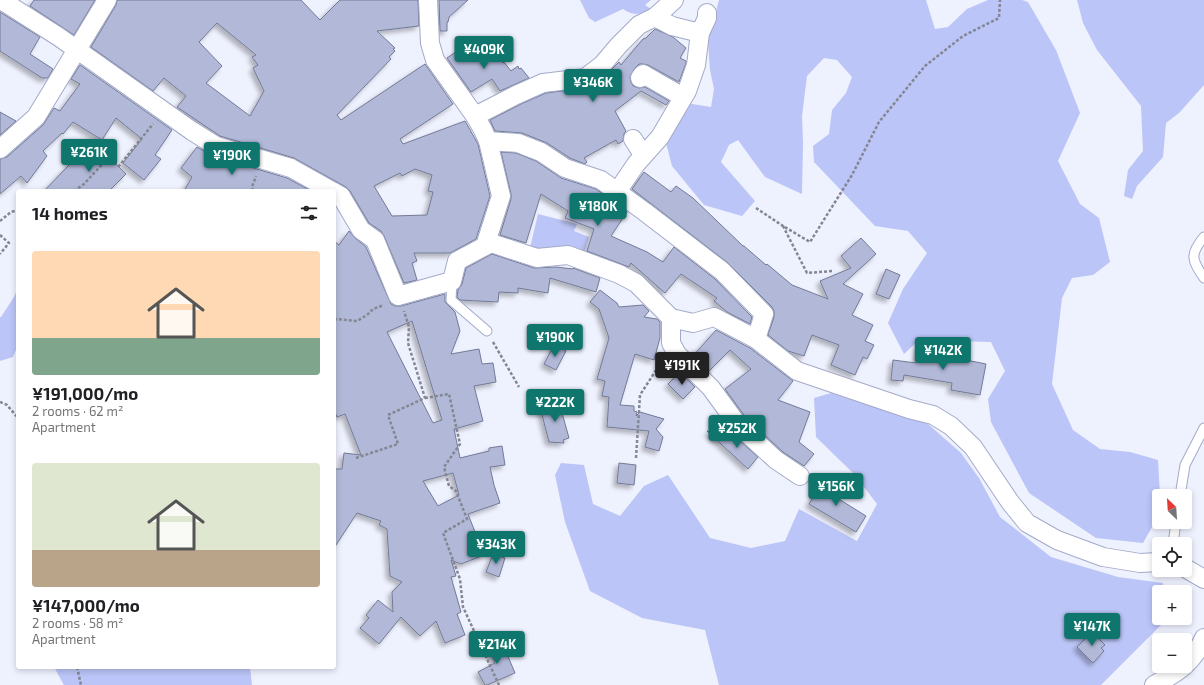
<!DOCTYPE html>
<html lang="en">
<head>
<meta charset="utf-8">
<style>
  body { margin:0; font-family:"Exo 2",sans-serif; background:#f2f2f2; color:#202124; height:100vh; display:flex; flex-direction:column; font-size:15px; white-space:nowrap }
  * { box-sizing:border-box; margin:0 }
  p { font-size:13px; color:#757577 }
  .icon { flex:none; width:22px; height:22px; fill:none; stroke:currentColor; stroke-width:2; stroke-linecap:round; stroke-linejoin:round }
  .map { position:relative; flex:1; overflow:hidden }
  .panel { position:absolute; left:16px; top:189px; width:320px; height:480px; display:flex; flex-direction:column; background:#fff; border-radius:4px; box-shadow:0 2px 6px #0003 }
  .panel>* { flex:none }
  .needle { width:26px; rotate:335deg }
  .controls { position:absolute; left:1152px; top:489px; display:grid; gap:8px }
  .controls a { display:grid; place-items:center; width:40px; height:40px; border-radius:4px; background:#fff; box-shadow:0 2px 6px #0003; font-size:20px }
  .price { position:absolute; translate:-50% -34px; padding:0 9px; border-radius:4px; background:#0f766e; color:#fff; font-size:13px; line-height:26px; filter:drop-shadow(0 1px 2px #0008) }
  .price::after { content:''; position:absolute; left:50%; top:24px; width:12px; height:9px; margin-left:-6px; background:inherit; clip-path:polygon(0 0,100% 0,50% 100%) }
  .price.current { background:#222; color:#fff }
  ul { padding:0; list-style:none }
  li { display:grid; align-content:center; gap:8px; height:212px; padding:0 16px }
  li span { display:grid; place-items:center; height:124px; border-radius:4px; color:#555 }
  li>.icon { margin-inline-start:auto }
  span .icon { width:72px; height:72px; fill:#fffc; stroke-width:1 }
  li b { font-size:17px }
  h2 { display:flex; justify-content:space-between; align-items:center; height:48px; padding:0 16px; font-size:17px }
  .map>svg:first-child { display:block }
  .green { fill:#bbc5f7 }
  .building { fill:#b2b9d8; stroke:#737a96; fill-rule:evenodd; filter:url(#shadow) }
  .lines { fill:none; stroke-linecap:round; stroke-linejoin:round }
  .lane-casing { stroke:#a3aac8; stroke-width:11 }
  .street-casing { stroke:#a3aac8; stroke-width:20 }
  .path { stroke:#848692; stroke-width:2.5; stroke-dasharray:3 2; stroke-linecap:butt }
  .lane { stroke:#fff; stroke-width:9 }
  .street { stroke:#fff; stroke-width:18 }
</style>
</head>
<body>
<div class="map">
<svg width="1204" height="685" viewBox="0 0 1204 685">
  <defs>
    <filter id="shadow"><feDropShadow dx="-3.5" dy="3.5" stdDeviation="2" flood-color="#0004"/></filter>
  </defs>
  <rect width="100%" height="100%" fill="#eef1fe"/>
  <g class="green">
    <path d="M580 0H651L645 5 651 9C639 15 634 16 623 9L595 22 589 18Z"/>
    <path d="M719 0H926L935 29 948 27 967 9 988 0H1022L1028 2 1056 50 1080 113 1058 161 1080 204 1099 218 1110 262 1093 275 1072 278 1062 298 1052 384 1073 430 1100 449 1130 452 1158 460 1160 496 1159 515 1143 543 1096 538 1029 493 991 422 988 399 1005 371 991 342 919 340 904 354 888 323 903 289 927 253 908 231 875 226 814 162 813 146 829 134 832 110 846 93 852 77 837 60 824 58 807 76 802 116 803 143 802 194 765 177 738 140 729 145 721 162 755 201 742 216 704 205 672 166 665 139 686 103 711 107 714 89 710 70 708 42Z"/>
    <path d="M1077 0H1204V85L1179 113 1166 123 1163 157 1137 186 1132 199 1124 196 1128 170 1143 151 1141 106 1097 50 1083 23Z"/>
    <path d="M538 214 577 224 574 231 589 237 583 256 529 252Z"/>
    <path d="M18 288V345L13 357 0 361V317H1L14 297Z"/>
    <path d="M831 393 928 424 961 453 979 478 1000 517 1051 557 1118 577 1163 583 1164 592H1159V618H1168L1101 685H719L705 630 642 618 590 591 565 522 555 475 561 463 584 465 593 504 620 516 644 486 668 475 710 538 751 548 785 541 799 509 857 541 877 504 854 474 816 437 814 398Z"/>
    <path d="M54 667H250L252 685H64Z"/>
  </g>
  <g class="building">
    <path d="M34 0H95L74 35 30 6Z"/>
    <path d="M117 0H301L320 20 340 0H418L419 26 377 31 395 48 393 49 395 51 389 57 391 59 337 115 341 120 425 64 453 104 400 139 403 144 465 121 478 144 490 196 476 239 450 253H414L417 261 412 263 417 280 404 283 384 236 381 231 369 223 350 191 346 187 294 158 220 136 177 107 186 96 164 78 153 91 91 47 116 5ZM217 23 256 55 252 57 258 65 253 68 264 91 250 116 206 83 222 66 199 42ZM415 169 432 175 428 191 433 192 427 215 392 216 374 186 400 173 402 176Z"/>
    <path d="M439 0H468L449 17 448 22H447V31H440Z"/>
    <path d="M0 12 40 37 30 54 53 69 48 78H42L0 51Z"/>
    <path d="M655 29 673 37 686 48 680 58 686 61V63L679 82 648 65 643 64H639L635 68 630 77 631 82 633 86 639 88 645 87 669 101 666 105 641 91 615 111 626 131 624 134 623 141 618 144 616 140 584 158 587 162 585 164 570 158 547 143 522 133 495 131 490 120 521 104 546 93 586 88 591 86 608 73 619 62 621 65 643 39 646 38Z"/>
    <path d="M471 42 485 63 498 56 503 63 504 62 511 71 518 66 519 69 521 68 529 78 500 91 492 79 471 92 447 58Z"/>
    <path d="M80 65 172 130 155 155 161 159 144 180 123 163 142 139 116 118 102 140 73 122 63 134 62 133 43 151 47 156 27 183 21 176 0 194V159L7 157 43 125 54 108 60 111 80 84 71 79Z"/>
    <path d="M0 112 16 121 0 135Z"/>
    <path d="M92 141 126 174 109 191H44Z"/>
    <path d="M197 147 213 156 287 178 311 191H184L192 177 181 168Z"/>
    <path d="M501 152 516 153 536 161 561 178 596 189 627 212 611 236 647 252 663 262 674 247 715 279 752 317 750 324 727 312 714 301 717 298 681 274 665 293 631 263 629 267 587 251 594 229 565 218 568 211 541 194 526 243 500 235 511 199V194Z"/>
    <path d="M644 172 671 192 676 186 693 198 743 246H744L766 265 767 264 792 285 828 299 820 281 851 268 841 256 861 238 876 254 843 284 863 294 852 315 873 325 865 341 874 345 867 359 863 357 855 375 831 365 839 345 812 335 804 356 788 351 768 335 774 317V311L772 307 728 263 632 189Z"/>
    <path d="M349 231 355 238 366 247 391 304 395 306H401L445 294V302L455 312 460 331 451 354 479 349 482 364 493 363 496 382 474 386 483 421 454 429 460 458 489 451V448L502 446 505 465 490 467 494 485 500 503 468 514 484 555 461 564 451 560 456 576 451 577 461 612 457 614 465 635 445 643 436 621 420 636 401 617 379 644 360 628 369 618 366 615 378 600 393 612 392 592 402 582 390 576 387 529 379 525 381 521 357 513 334 548V469H342L344 453 361 455 345 414 337 417 334 410V241L339 245ZM412 321 442 420 433 423 387 332ZM453 473 459 495 438 506 423 481Z"/>
    <path d="M492 254 534 268 556 267 573 269V268L600 278 596 292 550 278 548 293 518 288V293L499 292 498 302 460 300 457 297 458 290 462 284 466 268Z"/>
    <path d="M886 269 900 275 889 299 876 294Z"/>
    <path d="M600 290 617 303 619 307 643 305 649 311 644 317 657 319 660 322V338L654 360 635 354 620 405 634 406V411L637 412 636 416 640 412 664 419 656 429 663 437 659 451 645 447 649 431 607 427 609 397 602 396 605 381 597 379 609 338 599 309 590 302Z"/>
    <path d="M716 330 750 348 793 381 778 400 810 412 799 442 814 454 804 466 783 452 746 418 725 389 751 369 730 350 709 371 693 356Z"/>
    <path d="M554 345 566 351 556 370 544 364Z"/>
    <path d="M919 346 937 349 936 354 986 364 980 395 951 390 952 383 904 375 903 381 891 380 893 360 916 363Z"/>
    <path d="M680 372 695 387 683 399 668 384Z"/>
    <path d="M559 402 569 438 563 440 564 443 549 442 540 407Z"/>
    <path d="M707 431 726 437 730 432 758 457 748 469Z"/>
    <path d="M619 463 636 465 634 485 617 483Z"/>
    <path d="M823 481 838 490 834 496 866 516 856 532 809 504Z"/>
    <path d="M493 554 505 558 499 577 486 572Z"/>
    <path d="M1092 632 1105 645 1101 648 1104 651 1093 663 1077 647Z"/>
    <path d="M501 640 515 673 487 685H485L478 672 495 663 488 646Z"/>
  </g>
  <g class="lines">
    <g class="lane-casing">
      <g id="lane">
        <path d="M1204 237C1189 255 1192 260 1204 278"/>
        <path d="M452 281 451 300 487 331"/>
        <path d="M1180 496 1185 465 1204 428"/>
        <path d="M1173 544 1176 522"/>
      </g>
    </g>
    <g class="street-casing">
      <g id="street">
        <path d="M1 0 59 37 192 131 216 146 291 168 332 191"/>
        <path d="M428 0 430 43 435 60 475 116 483 130 488 141 518 143 541 152 565 168 601 180 645 212 722 271 764 314 756 339"/>
        <path d="M655 17 672 26 700 33"/>
        <path d="M640 78 643 74 683 97"/>
        <path d="M475 116 516 95 543 83 585 78 602 65 619 45 639 25 655 17 674 0"/>
        <path d="M633 139 643 155"/>
        <path d="M0 149 36 117 107 0"/>
        <path d="M334 192 341 196 361 230 375 240 398 296 452 281 457 261 491 243 537 258 568 255 619 274 636 283 671 318 693 323 714 317 756 339 797 371 909 409 933 415 951 426 973 447 1010 502 1027 523 1057 540 1103 557 1140 563 1159 562"/>
        <path d="M617 192 636 164 660 137 687 91 696 65 700 33 707 18V13"/>
        <path d="M485 246 501 196 488 141"/>
        <path d="M671 318V343L677 354 711 388 738 425 776 460 800 476"/>
        <path d="M1185 568 1204 579"/>
        <path d="M1154 685C1177 673 1193 663 1204 638"/>
      </g>
    </g>
    <g class="path">
      <path d="M74 191 84 184 108 158 119 166 153 124"/>
      <path d="M253 191 252 187 256 176"/>
      <path d="M756 208 783 226"/>
      <path d="M0 221 11 212 18 210"/>
      <path d="M0 235 9 243 0 254"/>
      <path d="M832 271 807 273 783 226 810 242 852 175 879 122 925 66 963 36 999 18 1000 0"/>
      <path d="M334 320 337 319 357 321 367 315 373 309 384 305"/>
      <path d="M493 342 519 387"/>
      <path d="M425 398 449 394 460 444 444 467 449 486 456 491 467 519 443 533 460 579 463 607 499 685"/>
      <path d="M0 402 7 405 18 418"/>
      <path d="M356 458 398 444 388 415 425 398 408 343 409 327 404 311"/>
      <path d="M636 458 640 395 662 361"/>
      <path d="M77 667 81 685"/>
    </g>
    <use href="#lane" class="lane"/>
    <use href="#street" class="street"/>
  </g>
</svg>
<div class="controls">
<a><svg class="needle" viewBox="-14 -14 28 28"><path d="M0-13l5 13h-10z" fill="#e53935"/><path d="M0 13l5-13h-10z" fill="#757577"/></svg></a>
<a><svg class="icon" aria-label="locate" viewBox="0 0 24 24"><circle cx="12" cy="12" r="6"/><path d="M12 2v4M12 18v4M2 12h4M18 12h4"/></svg></a>
<a>+</a>
<a>−</a>
</div>
<b class="price" style="left:484px;top:70px">¥409K</b>
<b class="price" style="left:593px;top:103px">¥346K</b>
<b class="price" style="left:89px;top:173px">¥261K</b>
<b class="price" style="left:232px;top:176px">¥190K</b>
<b class="price" style="left:598px;top:227px">¥180K</b>
<b class="price" style="left:555px;top:358px">¥190K</b>
<b class="price" style="left:943px;top:371px">¥142K</b>
<b class="price current" style="left:682px;top:386px">¥191K</b>
<b class="price" style="left:555px;top:423px">¥222K</b>
<b class="price" style="left:737px;top:449px">¥252K</b>
<b class="price" style="left:836px;top:507px">¥156K</b>
<b class="price" style="left:496px;top:565px">¥343K</b>
<b class="price" style="left:1092px;top:647px">¥147K</b>
<b class="price" style="left:497px;top:665px">¥214K</b>
<section class="panel">
<h2>14 homes<svg class="icon" aria-label="filters" viewBox="0 0 24 24"><path d="M4 7h16M4 17h16"/><circle cx="9" cy="7" r="2"/><circle cx="15" cy="17" r="2"/></svg></h2>
<ul>
<li><span style="background:linear-gradient(#ffd9b3 70%,#7fa58c 0)"><svg class="icon" aria-label="home" viewBox="0 0 24 24"><path d="M3 11l9-7 9 7M6 9v11h12V9"/></svg></span><div><b>¥191,000/mo</b><p>2 rooms · 62 m²</p><p>Apartment</p></div></li>
<li><span style="background:linear-gradient(#dfe7d0 70%,#b9a48a 0)"><svg class="icon" aria-label="home" viewBox="0 0 24 24"><path d="M3 11l9-7 9 7M6 9v11h12V9"/></svg></span><div><b>¥147,000/mo</b><p>2 rooms · 58 m²</p><p>Apartment</p></div></li>
</ul>
</section>
</div>
</body>
</html>
